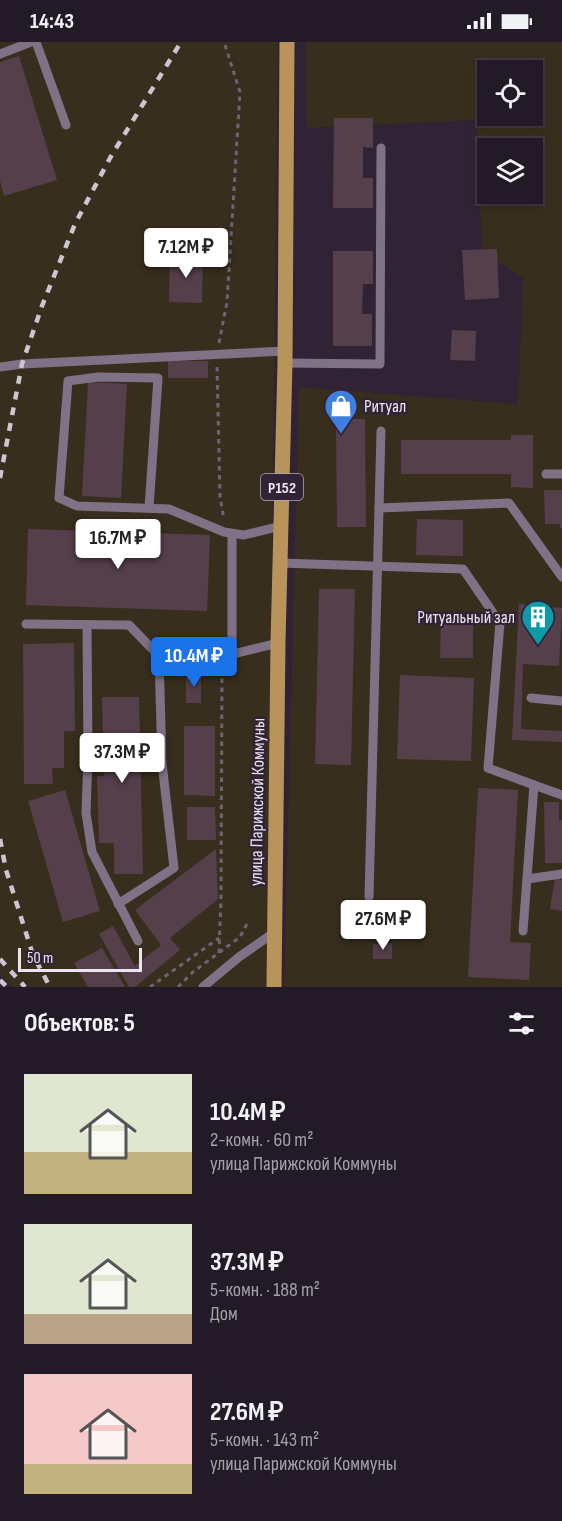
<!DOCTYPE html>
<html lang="ru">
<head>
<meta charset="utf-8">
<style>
  body { margin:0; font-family:"Sofia Sans Condensed",sans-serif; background:#2b2330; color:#f1f3f6; height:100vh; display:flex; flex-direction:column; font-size:22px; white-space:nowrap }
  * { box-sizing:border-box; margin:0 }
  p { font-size:20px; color:#a3a1a8 }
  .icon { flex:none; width:33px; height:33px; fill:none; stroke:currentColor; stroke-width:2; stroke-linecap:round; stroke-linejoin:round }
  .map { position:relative; height:945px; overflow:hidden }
  .details { display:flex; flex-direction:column; background:#231a28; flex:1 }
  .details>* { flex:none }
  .controls { position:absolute; left:477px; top:18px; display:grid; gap:12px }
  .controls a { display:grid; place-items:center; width:66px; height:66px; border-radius:0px; background:#231a28; box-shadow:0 3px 9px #0003,0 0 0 2px #403845; font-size:30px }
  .scale { position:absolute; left:18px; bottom:15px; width:124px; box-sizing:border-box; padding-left:6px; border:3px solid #ece5f1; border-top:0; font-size:16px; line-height:21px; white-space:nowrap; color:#ece5f1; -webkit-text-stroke:4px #2f2335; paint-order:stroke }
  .price { position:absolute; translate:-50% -51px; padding:0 14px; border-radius:6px; background:#fff; color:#222; font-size:20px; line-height:39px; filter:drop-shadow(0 2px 3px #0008) }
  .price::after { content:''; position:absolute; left:50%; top:36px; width:18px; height:14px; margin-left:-9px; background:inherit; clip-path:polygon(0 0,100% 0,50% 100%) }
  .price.on { background:#1a73e8; color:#fff }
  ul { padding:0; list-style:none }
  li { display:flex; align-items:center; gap:18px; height:150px; padding:0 24px }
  li span { display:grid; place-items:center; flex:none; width:168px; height:120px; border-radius:0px; color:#555 }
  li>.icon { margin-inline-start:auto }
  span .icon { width:72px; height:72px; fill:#fffc; stroke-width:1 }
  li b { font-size:26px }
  h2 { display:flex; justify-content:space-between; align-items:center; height:72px; padding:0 24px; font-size:26px }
  .status { display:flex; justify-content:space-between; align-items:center; height:42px; padding:0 30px; background:#231a28; direction:ltr }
  .status svg { height:16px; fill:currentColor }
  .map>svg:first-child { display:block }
  .industrial { fill:#382e1e; fill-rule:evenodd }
  .building { fill:#553f4b }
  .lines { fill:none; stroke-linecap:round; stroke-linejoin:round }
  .path { stroke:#6e6474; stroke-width:3; stroke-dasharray:4.5 4.5; stroke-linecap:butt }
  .lane { stroke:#7f7287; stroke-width:9 }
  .primary { stroke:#b8945b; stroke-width:15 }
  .rail { stroke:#ccc5d2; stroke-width:4.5; stroke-dasharray:8 8; stroke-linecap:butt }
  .labels { text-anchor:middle; stroke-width:4.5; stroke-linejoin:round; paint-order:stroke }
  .shield { fill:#2f2335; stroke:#b3abb9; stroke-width:1.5 }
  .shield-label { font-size:16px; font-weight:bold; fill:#ece5f1 }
  .poi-label { font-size:18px; fill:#ece5f1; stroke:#2f2335; text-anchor:start }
  .street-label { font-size:18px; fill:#ece5f1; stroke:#2f2335 }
</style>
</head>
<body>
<div class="status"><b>14:43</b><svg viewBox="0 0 49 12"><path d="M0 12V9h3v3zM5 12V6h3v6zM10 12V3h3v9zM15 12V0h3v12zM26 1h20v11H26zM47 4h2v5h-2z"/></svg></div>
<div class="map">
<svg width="562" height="945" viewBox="0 0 562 945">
  <rect width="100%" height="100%" fill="#2f2335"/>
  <g class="industrial">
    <path d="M0 0H278L267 945H12L0 932Z"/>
    <path d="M306 0H562V945H284L299 345 518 362 523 237 482 208 476 78 307 86ZM488 28H532V74H488ZM488 106H532V152H488Z"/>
  </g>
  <g class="building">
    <path d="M19 14 57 138 4 154 0 139V20Z"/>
    <path d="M334 76H373V106L363 105V136H373V166H333Z"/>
    <path d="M497 207 499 256 465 258 462 208Z"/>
    <path d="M333 209H373V242H363L362 272H372V304H333Z"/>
    <path d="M170 213 203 214 202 261 169 260Z"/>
    <path d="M452 288 476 289 475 319 450 318Z"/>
    <rect x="168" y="319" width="40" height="17"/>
    <path d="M88 340 127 342 121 456 82 454Z"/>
    <path d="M336 377H365L366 485H337Z"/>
    <path d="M511 393H533V446L511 445V432H401V398H511Z"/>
    <path d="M544 448H562V486H560V482H545Z"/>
    <path d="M417 477 463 478V514L416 513Z"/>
    <path d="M28 487 210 493 207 569 26 563Z"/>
    <path d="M319 547H355L351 723 315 722Z"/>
    <path d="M519 562 562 566 559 624 523 622 521 687 562 689V700L512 698Z"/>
    <path d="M441 582 473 583V616H440Z"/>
    <path d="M74 601 75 689H64V726H52L53 742H24L23 602Z"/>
    <rect x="186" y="632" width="15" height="29"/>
    <path d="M400 633 474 636 471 719 397 717Z"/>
    <path d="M102 655H139L143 832H114V801H99L97 734H104Z"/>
    <path d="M184 684H215V754L184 753Z"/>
    <path d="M478 746 518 748 510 900 531 901 529 938 468 935Z"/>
    <path d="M65 748 100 869 63 880 28 759Z"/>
    <path d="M544 760H559V778H562V821H545Z"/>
    <path d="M187 765H215L216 798H187Z"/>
    <path d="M216 807 218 857 170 896 180 908 135 945H129L99 892 113 884 135 924 161 903 135 868Z"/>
    <path d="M555 836 562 838V869L550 867Z"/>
    <path d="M392 901V917H373V902Z"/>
    <path d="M102 906 125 945H88L74 921Z"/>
  </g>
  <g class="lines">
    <g class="path">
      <path d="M219 301 227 260 240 50 224 0"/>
      <path d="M217 325 220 455 224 477"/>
      <path d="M219 911 221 857 222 628"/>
      <path d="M150 945 219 896"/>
      <path d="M178 945 193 930 240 895 249 878"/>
    </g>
    <g class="lane">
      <path d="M36 0 66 83"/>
      <path d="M0 12 31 0"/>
      <path d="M285 321 380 322 381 106"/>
      <path d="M0 325 22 322 285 309"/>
      <path d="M546 432H562"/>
      <path d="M149 466 158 336 98 335 68 339 59 456 77 464 169 467 224 490 244 493 281 484"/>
      <path d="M379 466 509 461 562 535"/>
      <path d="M280 521 463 527 500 581 488 726 534 743 523 889"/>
      <path d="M26 582 129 583 159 614 217 616 278 601"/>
      <path d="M87 583 88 715 86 771 92 810 138 899"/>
      <path d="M232 613V492"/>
      <path d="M531 656 562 659"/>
      <path d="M534 743 562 753"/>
      <path d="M527 837 562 832"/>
      <path d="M369 855 381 389"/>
      <path d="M118 862 174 826 162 721 159 614"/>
      <path d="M203 945 239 915 275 890"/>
    </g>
    <path class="primary" d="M274 945 278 601 285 321 287 0"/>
    <g class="rail">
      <path d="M0 436 22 322 42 264 75 182 110 116 181 0"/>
      <path d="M0 797 6 828 33 913 50 945"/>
      <path d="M0 917 25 945"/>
      <path d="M0 938 7 945"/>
    </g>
  </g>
  <defs>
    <g id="shop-pin" transform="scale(1.725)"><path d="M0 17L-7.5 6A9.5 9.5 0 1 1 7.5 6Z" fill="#3f7fe0" stroke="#2f2335"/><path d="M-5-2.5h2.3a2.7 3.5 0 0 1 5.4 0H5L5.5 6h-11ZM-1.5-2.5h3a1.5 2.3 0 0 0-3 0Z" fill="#fff"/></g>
    <g id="building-pin" transform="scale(1.725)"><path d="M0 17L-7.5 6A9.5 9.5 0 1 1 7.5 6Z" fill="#0f9aa8" stroke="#2f2335"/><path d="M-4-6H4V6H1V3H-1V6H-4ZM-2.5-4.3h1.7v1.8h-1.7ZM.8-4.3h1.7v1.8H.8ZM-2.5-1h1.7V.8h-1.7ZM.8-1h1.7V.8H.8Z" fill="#fff"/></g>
  </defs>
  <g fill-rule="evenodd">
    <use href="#shop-pin" x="341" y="364"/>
    <use href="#building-pin" x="538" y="575"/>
  </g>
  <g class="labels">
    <rect class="shield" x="261" y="432" width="42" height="26" rx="4.5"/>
    <g class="shield-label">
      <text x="282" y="451">Р152</text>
    </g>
    <g class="poi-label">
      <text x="364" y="370">Ритуал</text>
      <text x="515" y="581" text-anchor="end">Ритуальный зал</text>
    </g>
    <g class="street-label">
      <text transform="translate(257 760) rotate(-89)" y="6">улица Парижской Коммуны</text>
    </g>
  </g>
</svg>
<div class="controls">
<a><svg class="icon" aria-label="locate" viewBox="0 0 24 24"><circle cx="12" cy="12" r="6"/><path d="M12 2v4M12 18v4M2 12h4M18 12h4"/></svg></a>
<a><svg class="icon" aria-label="layers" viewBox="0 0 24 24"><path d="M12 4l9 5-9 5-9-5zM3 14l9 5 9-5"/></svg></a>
</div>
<div class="scale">50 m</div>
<b class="price" style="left:186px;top:237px">7.12M ₽</b>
<b class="price" style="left:118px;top:528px">16.7M ₽</b>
<b class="price on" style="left:194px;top:646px">10.4M ₽</b>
<b class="price" style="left:122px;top:742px">37.3M ₽</b>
<b class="price" style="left:383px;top:909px">27.6M ₽</b>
</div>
<section class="details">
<h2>Объектов: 5<svg class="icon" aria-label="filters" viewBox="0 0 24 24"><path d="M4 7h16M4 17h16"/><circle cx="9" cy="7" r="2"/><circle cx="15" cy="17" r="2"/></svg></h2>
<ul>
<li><span style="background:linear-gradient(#dfe7d0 65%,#c2b280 0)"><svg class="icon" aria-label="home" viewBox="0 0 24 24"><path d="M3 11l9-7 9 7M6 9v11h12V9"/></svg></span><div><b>10.4M ₽</b><p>2-комн. · 60 m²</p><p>улица Парижской Коммуны</p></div></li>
<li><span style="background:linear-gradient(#dfe7d0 75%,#b9a48a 0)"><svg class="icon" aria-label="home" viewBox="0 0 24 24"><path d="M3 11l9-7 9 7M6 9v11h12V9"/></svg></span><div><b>37.3M ₽</b><p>5-комн. · 188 m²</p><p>Дом</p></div></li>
<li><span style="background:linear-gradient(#f6c9c9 75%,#c2b280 0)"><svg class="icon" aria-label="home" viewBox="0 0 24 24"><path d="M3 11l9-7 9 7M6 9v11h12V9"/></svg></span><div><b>27.6M ₽</b><p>5-комн. · 143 m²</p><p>улица Парижской Коммуны</p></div></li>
</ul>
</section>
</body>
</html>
